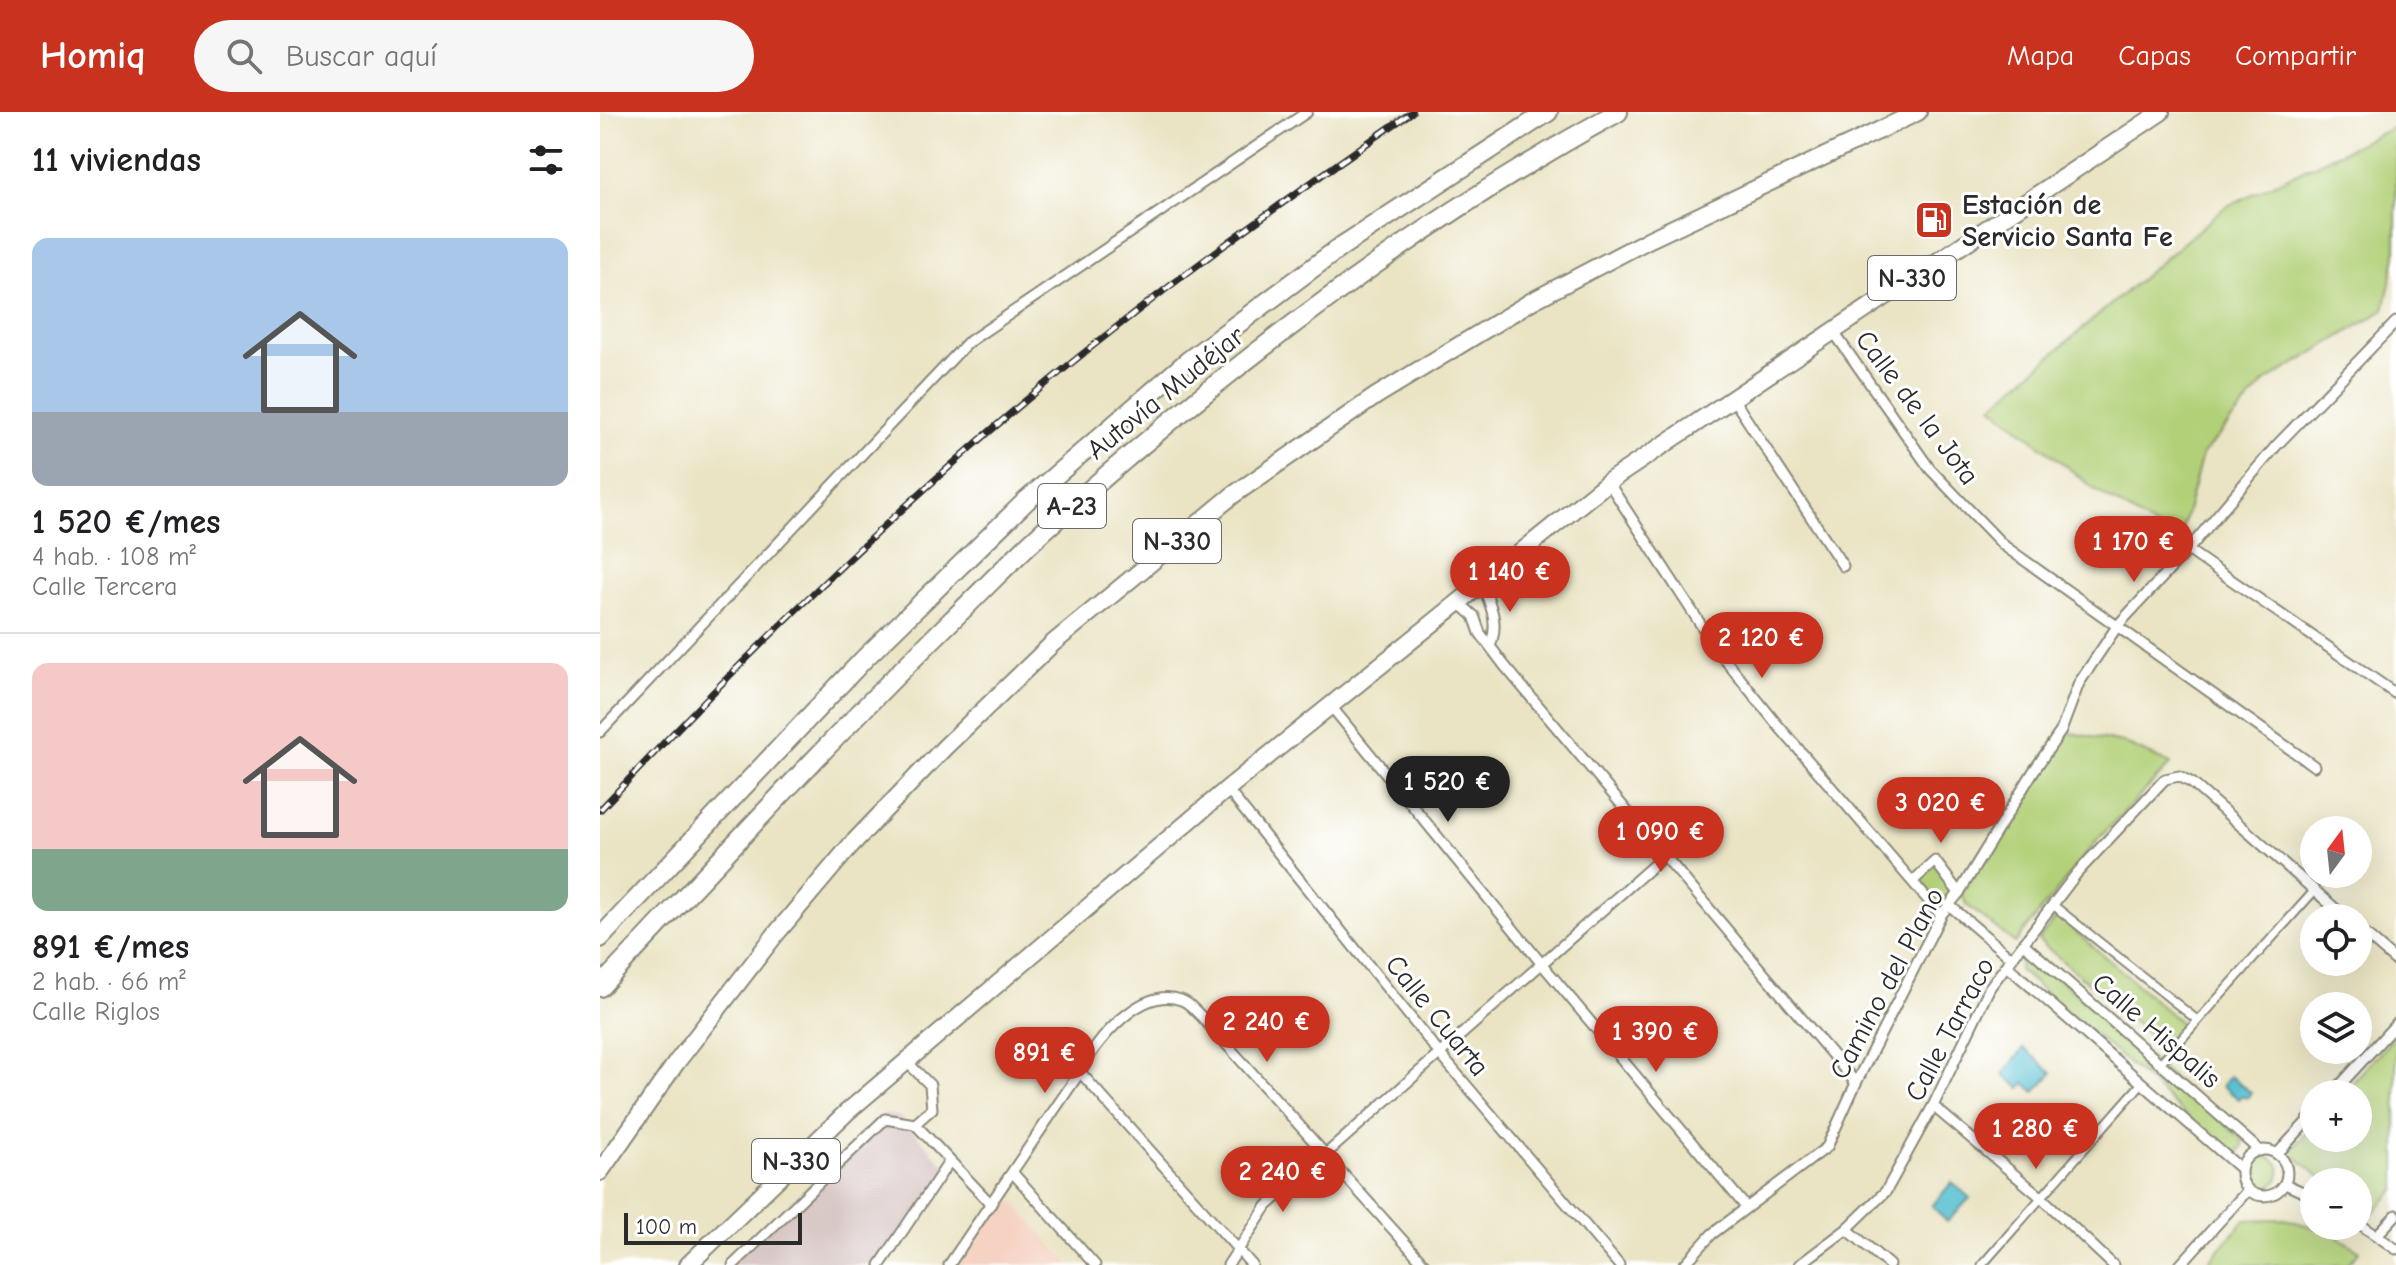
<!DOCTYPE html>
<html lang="es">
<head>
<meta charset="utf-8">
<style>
  body { margin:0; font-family:"Comic Neue",sans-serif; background:#f6f6f6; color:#202124; height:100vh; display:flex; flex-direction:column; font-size:30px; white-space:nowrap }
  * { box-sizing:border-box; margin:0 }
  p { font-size:26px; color:#757577 }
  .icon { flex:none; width:44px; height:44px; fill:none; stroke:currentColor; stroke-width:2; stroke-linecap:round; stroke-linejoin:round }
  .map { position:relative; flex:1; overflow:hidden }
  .sheet { display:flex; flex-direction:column; background:#fff; width:600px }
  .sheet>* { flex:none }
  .needle { width:52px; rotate:15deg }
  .fabs { position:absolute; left:1700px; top:704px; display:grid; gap:16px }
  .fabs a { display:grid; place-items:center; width:72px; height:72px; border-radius:50%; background:#fff; box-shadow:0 8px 32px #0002; font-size:40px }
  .scale { position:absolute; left:24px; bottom:20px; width:178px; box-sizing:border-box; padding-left:8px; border:4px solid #2b2b2b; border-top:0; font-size:22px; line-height:28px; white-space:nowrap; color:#2b2b2b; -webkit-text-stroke:6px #fff; paint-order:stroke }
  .price { position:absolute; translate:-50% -68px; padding:0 18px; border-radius:28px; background:#c8321e; color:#fff; font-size:26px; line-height:52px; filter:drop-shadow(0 2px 4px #0008) }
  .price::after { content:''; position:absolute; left:50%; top:48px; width:24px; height:18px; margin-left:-12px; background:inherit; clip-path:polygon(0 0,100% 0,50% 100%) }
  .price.current { background:#222; color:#fff }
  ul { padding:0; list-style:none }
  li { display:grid; align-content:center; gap:16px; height:424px; padding:0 32px }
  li+li { border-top:2px solid #e0e0e0 }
  li span { display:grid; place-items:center; height:248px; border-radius:16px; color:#555 }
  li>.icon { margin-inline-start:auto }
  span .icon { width:144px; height:144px; fill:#fffc; stroke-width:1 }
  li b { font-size:34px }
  h2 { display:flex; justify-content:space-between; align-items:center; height:96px; padding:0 32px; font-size:34px }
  header { display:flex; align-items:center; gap:48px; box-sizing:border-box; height:112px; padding:0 40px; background:#c8321e; color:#fff }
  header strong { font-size:38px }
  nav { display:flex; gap:44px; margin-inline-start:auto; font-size:28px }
  .search { width:560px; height:72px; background:#f6f6f6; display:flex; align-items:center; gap:20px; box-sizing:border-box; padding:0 28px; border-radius:44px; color:#757577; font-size:30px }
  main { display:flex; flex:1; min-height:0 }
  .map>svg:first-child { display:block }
  .built { fill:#f5d2c2 }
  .industrial { fill:#d1bfbd }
  .green { fill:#b2d078; stroke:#6e7e52; stroke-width:2 }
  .water { fill:#55bfd0; stroke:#40757e; stroke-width:2 }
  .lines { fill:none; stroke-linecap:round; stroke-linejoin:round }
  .pedestrian-casing { stroke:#8a8878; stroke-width:11 }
  .minor-casing { stroke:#8a8878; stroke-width:13 }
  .trunk-casing { stroke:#8a8878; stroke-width:20 }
  .motorway-casing { stroke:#8a8878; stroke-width:22 }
  .pedestrian { stroke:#fff; stroke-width:7 }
  .minor { stroke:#fff; stroke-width:9 }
  .trunk { stroke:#fff; stroke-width:16 }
  .motorway { stroke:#fff; stroke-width:18 }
  .rail-casing { stroke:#2b2b2b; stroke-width:7 }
  .rail { stroke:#fff; stroke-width:4; stroke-dasharray:12; stroke-linecap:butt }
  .labels { text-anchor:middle; stroke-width:6; stroke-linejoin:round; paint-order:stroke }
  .shield { fill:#fff; stroke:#6b6b6b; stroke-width:2 }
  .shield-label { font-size:26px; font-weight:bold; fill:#2b2b2b }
  .poi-label { font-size:28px; font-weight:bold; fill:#2b2b2b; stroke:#fff; text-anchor:start }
  .street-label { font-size:28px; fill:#2b2b2b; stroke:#fff }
</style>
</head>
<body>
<header>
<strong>Homiq</strong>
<div class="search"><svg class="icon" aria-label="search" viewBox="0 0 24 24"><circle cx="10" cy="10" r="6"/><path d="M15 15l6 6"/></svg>Buscar aquí</div>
<nav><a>Mapa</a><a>Capas</a><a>Compartir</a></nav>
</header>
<main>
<section class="sheet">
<h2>11 viviendas<svg class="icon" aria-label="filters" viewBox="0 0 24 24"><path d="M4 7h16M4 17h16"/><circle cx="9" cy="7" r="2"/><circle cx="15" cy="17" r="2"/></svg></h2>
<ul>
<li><span style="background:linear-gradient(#a9c7e8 70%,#9aa5b1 0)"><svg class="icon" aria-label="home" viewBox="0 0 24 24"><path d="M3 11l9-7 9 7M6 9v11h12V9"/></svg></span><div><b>1 520 €/mes</b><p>4 hab. · 108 m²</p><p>Calle Tercera</p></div></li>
<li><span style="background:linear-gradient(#f6c9c9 75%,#7fa58c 0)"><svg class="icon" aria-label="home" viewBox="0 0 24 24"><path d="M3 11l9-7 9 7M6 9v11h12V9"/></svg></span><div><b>891 €/mes</b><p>2 hab. · 66 m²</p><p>Calle Riglos</p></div></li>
</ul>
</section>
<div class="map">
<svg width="1796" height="1153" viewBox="0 0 1796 1153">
  <rect width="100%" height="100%" fill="#fff"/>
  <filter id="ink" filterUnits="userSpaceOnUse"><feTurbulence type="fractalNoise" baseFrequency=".0125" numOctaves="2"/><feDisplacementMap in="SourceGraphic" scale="16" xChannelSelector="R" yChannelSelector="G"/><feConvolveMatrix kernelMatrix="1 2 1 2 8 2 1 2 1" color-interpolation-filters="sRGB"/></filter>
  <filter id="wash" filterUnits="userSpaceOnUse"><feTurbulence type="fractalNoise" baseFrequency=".006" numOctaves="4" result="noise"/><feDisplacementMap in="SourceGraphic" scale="32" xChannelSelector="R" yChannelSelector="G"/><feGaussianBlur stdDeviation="1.8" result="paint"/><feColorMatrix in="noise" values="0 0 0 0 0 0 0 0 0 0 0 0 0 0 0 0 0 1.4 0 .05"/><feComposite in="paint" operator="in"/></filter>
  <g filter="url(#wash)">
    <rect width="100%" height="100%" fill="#eae4c4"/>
    <path class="built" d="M407 1088 413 1089 470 1153H359L400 1092Z"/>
    <path class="industrial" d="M283 1002 299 1004 350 1059 287 1153H124Z"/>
    <g class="green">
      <path d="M1796 14V144L1784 198 1665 270 1602 343 1579 430 1497 379 1392 294 1625 95Z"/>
      <path d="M1461 619 1523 631 1571 652 1500 725 1415 831 1367 793 1361 781Z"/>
      <path d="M1335 751 1356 780 1341 797 1313 769Z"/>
      <path d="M1458 804 1582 912 1562 934 1438 828Z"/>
      <path d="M1426 843 1434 844 1642 1027 1643 1034 1635 1044 1628 1042 1545 966 1419 858 1420 846Z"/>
      <path d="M1796 923V1077L1770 1104 1758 1094V1070H1727L1689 1040 1714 1013V1026H1758V982H1742Z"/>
      <circle cx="1665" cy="1060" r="15"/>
      <path d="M1685 1107 1730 1120 1760 1139 1746 1153H1606L1645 1108Z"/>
    </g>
    <g class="water">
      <path d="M1424 936 1452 961 1435 980 1425 971 1420 976 1403 962Z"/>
      <path d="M1630 964 1651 981 1647 986 1641 984 1639 987 1622 974Z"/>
      <path d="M1352 1070 1370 1086 1347 1110 1332 1094Z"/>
    </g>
  </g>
  <g filter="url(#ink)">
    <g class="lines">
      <g class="pedestrian-casing">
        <g id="pedestrian">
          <path d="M1453 793 1597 908"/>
          <path d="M1561 950 1715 778"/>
          <path d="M1382 1153 1542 971"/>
        </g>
      </g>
      <g class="minor-casing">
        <g id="minor">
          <path d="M1233 219 1330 357 1403 433 1714 654"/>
          <path d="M1132 285 1243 454"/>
          <path d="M1008 370 1118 539 1176 611 1341 803"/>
          <path d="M1588 438 1796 582"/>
          <path d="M882 471C890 493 900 510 890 534"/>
          <path d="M858 490 874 504 880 521 904 553 1256 971"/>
          <path d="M730 593 941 851 1146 1095"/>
          <path d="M0 620 367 231 707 0"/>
          <path d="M627 677 839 941 1019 1153"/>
          <path d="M1313 769 1335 749 1359 781"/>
          <path d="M1349 793 1411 846"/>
          <path d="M1758 816 1796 849"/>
          <path d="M1424 832 1660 1039"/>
          <path d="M1406 853 1641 1057"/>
          <path d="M480 960 652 1153"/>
          <path d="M1732 982 1796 912"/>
          <path d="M1333 994 1441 1085 1513 1153"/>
          <path d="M315 1012 391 1092"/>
          <circle cx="1664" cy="1061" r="23"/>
          <path d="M1677 1042 1714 1002"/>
          <path d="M413 1061 495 1153"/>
          <path d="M1685 1072 1714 1085"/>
          <path d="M1758 1111 1796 1137"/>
          <path d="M1247 1117 1289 1153"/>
          <path d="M1778 1122 1796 1103"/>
          <path d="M133 1153 285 1007 315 1012 332 997 330 973 306 949"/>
          <path d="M280 1153 349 1050"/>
          <path d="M349 1153 480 960C496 929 541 873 581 888 589 890 595 899 601 904L825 1153"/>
          <path d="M628 1153 667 1094 1066 742"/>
          <path d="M1084 1153 1112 1122 1227 1035 1256 971 1341 803 1359 781 1433 660 1461 619 1479 571 1518 513 1588 438 1676 334 1796 210"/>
          <path d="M1199 1153 1247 1117 1286 1079 1333 994 1390 875 1477 761 1565 667 1579 664 1592 671 1746 806"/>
          <path d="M1580 1153 1648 1078"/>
        </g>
      </g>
      <g class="trunk-casing">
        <g id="trunk">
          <path d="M0 1060 76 951 175 823 251 733 345 635 452 532 633 383 776 284 932 189 1050 127 1318 0"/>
          <path d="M88 1153 247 1000 627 677 1008 370 1561 0"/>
        </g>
      </g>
      <g class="motorway-casing">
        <g id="motorway">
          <path d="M0 826 264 547 426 389 588 249 742 134 948 0"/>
          <path d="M0 875C116 752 231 627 352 508 384 477 415 444 449 414 622 259 814 112 1018 0"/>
        </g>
      </g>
      <use href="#pedestrian" class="pedestrian"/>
      <use href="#minor" class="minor"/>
      <use href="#trunk" class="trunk"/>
      <use href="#motorway" class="motorway"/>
      <g class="rail-casing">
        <path id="rail" d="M0 698C134 555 274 417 424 290 548 186 679 92 812 0"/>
      </g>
      <use href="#rail" class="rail"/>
    </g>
  </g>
  <defs>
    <g id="fuel-square" transform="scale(2)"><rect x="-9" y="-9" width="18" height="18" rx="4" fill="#c8321e" stroke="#fff"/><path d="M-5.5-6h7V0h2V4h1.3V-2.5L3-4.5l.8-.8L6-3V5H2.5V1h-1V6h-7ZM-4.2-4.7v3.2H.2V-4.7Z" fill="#fff"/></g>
  </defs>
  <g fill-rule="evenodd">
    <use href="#fuel-square" x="1334" y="108"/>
  </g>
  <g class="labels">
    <g class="shield">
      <rect x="1268" y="144" width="88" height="44" rx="6"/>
      <rect x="438" y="372" width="68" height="44" rx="6"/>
      <rect x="533" y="407" width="88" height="44" rx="6"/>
      <rect x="152" y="1027" width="88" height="44" rx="6"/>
    </g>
    <g class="shield-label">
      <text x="1312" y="175">N-330</text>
      <text x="472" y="403">A-23</text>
      <text x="577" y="438">N-330</text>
      <text x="196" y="1058">N-330</text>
    </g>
    <g class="poi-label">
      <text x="1362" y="102">Estación de<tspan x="1362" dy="32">Servicio Santa Fe</tspan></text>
    </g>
    <g class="street-label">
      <text transform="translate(565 280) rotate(-39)" y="10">Autovía Mudéjar</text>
      <text transform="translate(1318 295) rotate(53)" y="10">Calle de la Jota</text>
      <text transform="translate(1286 871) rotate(-62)" y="10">Camino del Plano</text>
      <text transform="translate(838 903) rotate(51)" y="10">Calle Cuarta</text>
      <text transform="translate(1349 917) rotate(-62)" y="10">Calle Tarraco</text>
      <text transform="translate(1557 918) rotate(41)" y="10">Calle Hispalis</text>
    </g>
  </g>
</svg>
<div class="fabs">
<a><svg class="needle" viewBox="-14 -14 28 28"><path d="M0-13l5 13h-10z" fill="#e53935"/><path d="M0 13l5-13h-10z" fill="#757577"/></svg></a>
<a><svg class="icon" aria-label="locate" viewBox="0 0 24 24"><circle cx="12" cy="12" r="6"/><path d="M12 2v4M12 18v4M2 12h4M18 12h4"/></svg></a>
<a><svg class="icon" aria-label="layers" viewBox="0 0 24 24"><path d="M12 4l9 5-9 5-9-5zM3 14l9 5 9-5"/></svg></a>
<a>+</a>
<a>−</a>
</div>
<div class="scale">100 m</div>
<b class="price" style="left:1534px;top:472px">1 170 €</b>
<b class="price" style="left:910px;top:502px">1 140 €</b>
<b class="price" style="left:1162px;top:568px">2 120 €</b>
<b class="price current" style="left:848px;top:712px">1 520 €</b>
<b class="price" style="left:1341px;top:733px">3 020 €</b>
<b class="price" style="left:1061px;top:762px">1 090 €</b>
<b class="price" style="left:667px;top:952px">2 240 €</b>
<b class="price" style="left:1056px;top:962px">1 390 €</b>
<b class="price" style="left:445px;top:983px">891 €</b>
<b class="price" style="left:1436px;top:1059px">1 280 €</b>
<b class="price" style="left:683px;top:1102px">2 240 €</b>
</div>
</main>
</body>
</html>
